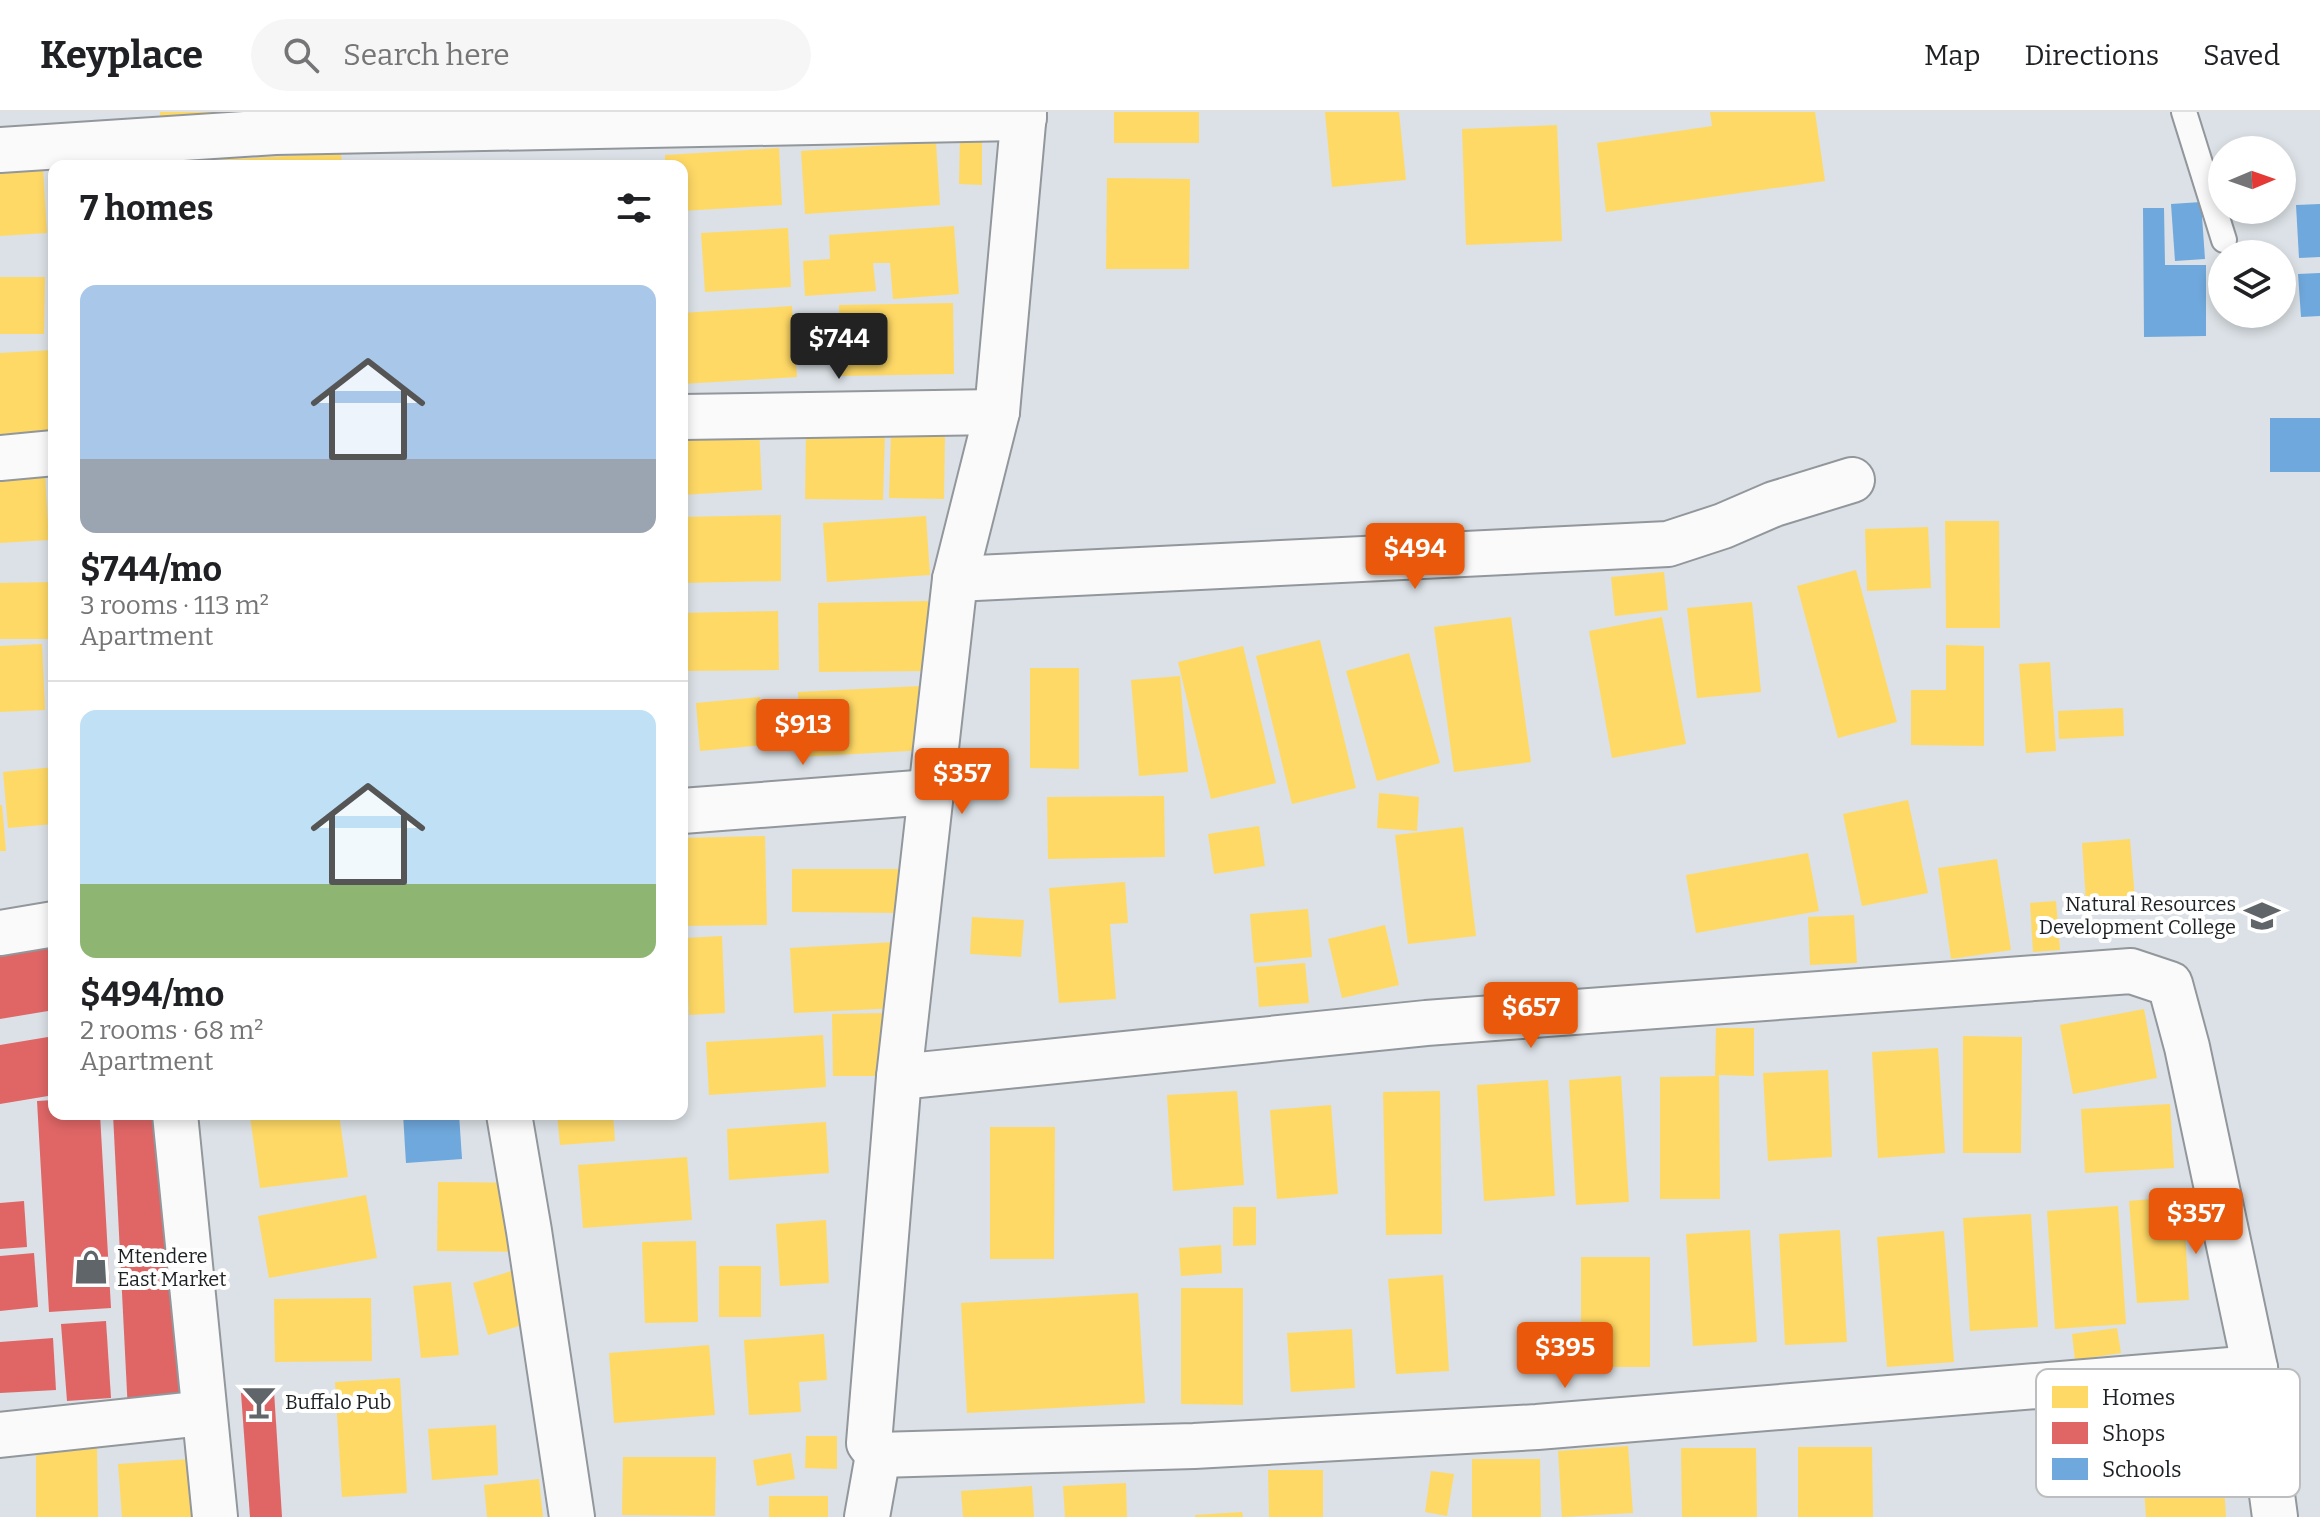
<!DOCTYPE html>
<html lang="en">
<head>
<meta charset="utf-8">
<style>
  body { margin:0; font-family:Bitter,serif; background:#f6f6f6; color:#202124; height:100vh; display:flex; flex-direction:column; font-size:30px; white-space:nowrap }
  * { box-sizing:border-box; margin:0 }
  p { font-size:26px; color:#757577 }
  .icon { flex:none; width:44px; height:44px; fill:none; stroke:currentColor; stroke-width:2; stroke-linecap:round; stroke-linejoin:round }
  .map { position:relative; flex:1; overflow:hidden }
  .panel { position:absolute; left:48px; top:48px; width:640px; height:960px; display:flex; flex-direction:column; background:#fff; border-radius:16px; box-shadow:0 4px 12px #0003 }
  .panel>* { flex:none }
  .needle { width:52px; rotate:88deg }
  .tools { position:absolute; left:2208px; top:24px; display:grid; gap:16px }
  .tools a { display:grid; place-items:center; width:88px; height:88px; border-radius:50%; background:#fff; box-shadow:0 4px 12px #0003; font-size:40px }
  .price { position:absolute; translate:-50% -68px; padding:0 18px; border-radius:8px; background:#ea580c; color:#fff; font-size:26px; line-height:52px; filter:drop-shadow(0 2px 4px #0008) }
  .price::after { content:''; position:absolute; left:50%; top:48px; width:24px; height:18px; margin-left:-12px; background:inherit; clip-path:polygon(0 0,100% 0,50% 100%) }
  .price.selected { background:#222; color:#fff }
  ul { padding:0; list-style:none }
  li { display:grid; align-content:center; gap:16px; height:424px; padding:0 32px }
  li+li { border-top:2px solid #e0e0e0 }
  li span { display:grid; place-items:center; height:248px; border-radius:16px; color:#555 }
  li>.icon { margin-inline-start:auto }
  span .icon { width:144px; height:144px; fill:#fffc; stroke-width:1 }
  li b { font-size:34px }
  h2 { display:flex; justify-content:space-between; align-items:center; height:96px; padding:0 32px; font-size:34px }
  header { display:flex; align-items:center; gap:48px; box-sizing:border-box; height:112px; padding:0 40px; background:#fff; border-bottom:2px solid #e0e0e0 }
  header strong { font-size:38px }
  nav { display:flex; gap:44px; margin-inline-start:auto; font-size:28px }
  .search { width:560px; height:72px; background:#f6f6f6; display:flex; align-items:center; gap:20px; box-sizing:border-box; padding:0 28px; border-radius:44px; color:#757577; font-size:30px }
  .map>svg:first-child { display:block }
  .homes { fill:#ffd966 }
  .shops { fill:#e06666 }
  .schools { fill:#6fa8dc }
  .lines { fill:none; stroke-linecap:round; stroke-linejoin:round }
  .lane-casing { stroke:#92979b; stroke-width:28 }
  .street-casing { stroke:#92979b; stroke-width:48 }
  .lane { stroke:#fafafb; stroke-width:24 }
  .street { stroke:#fafafb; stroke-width:44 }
  .labels { text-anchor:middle; stroke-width:8; stroke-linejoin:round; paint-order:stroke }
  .poi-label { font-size:20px; fill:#1e2225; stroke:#fff; text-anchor:start }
  .key { fill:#fff; stroke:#bcbdbe; stroke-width:2 }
  .key-label { font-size:22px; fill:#1e2225 }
</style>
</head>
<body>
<header>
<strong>Keyplace</strong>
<div class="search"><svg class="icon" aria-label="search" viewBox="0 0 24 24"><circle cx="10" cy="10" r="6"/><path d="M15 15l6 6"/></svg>Search here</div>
<nav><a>Map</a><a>Directions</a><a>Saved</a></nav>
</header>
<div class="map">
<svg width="2320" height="1405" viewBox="0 0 2320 1405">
  <rect width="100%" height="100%" fill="#dbe1e6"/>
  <g class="homes">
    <path d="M160 0H214V3L160 4Z"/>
    <rect x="1114" y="0" width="85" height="31"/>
    <path d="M1325 0H1399L1406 68 1332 75Z"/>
    <path d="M1710 0H1815L1825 69 1606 100 1597 31 1712 14Z"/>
    <path d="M1557 13 1562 129 1466 133 1462 17Z"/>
    <path d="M960 23H982V73L959 72Z"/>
    <path d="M936 30 940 93 805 102 801 39Z"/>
    <path d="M779 36 782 93 682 99V54H665V43Z"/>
    <path d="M341 41 342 54H214V48Z"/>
    <rect x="568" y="50" width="57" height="4"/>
    <path d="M43 57 47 121 0 124V60Z"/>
    <path d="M1107 66 1190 67 1189 157H1106Z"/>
    <path d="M954 114 959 182 893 187 890 151H873L876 179 805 184 803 149 830 147 829 123Z"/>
    <path d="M788 116 791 175 705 180 701 121Z"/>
    <path d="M0 165H45L44 222H0Z"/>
    <path d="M953 191 954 262 840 264 839 193Z"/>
    <path d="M792 194 797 265 682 272V201Z"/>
    <path d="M54 238V321L0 324V241Z"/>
    <path d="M759 316 762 378 682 383V320Z"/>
    <path d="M806 320 885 321 883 388 805 387Z"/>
    <path d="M891 321H945L944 387 889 386Z"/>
    <path d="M54 354V398H52L49 355Z"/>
    <path d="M45 362 49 428 0 431V365Z"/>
    <path d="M781 403V469L683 471 682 405Z"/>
    <path d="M926 404 930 463 827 470 823 411Z"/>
    <path d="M1945 409H1999L2000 516H1946Z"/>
    <path d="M1928 415 1931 476 1867 479 1865 417Z"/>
    <path d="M1856 458 1897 610 1838 626 1797 474Z"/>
    <path d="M1664 460 1668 498 1615 504 1611 465Z"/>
    <path d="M54 470V527H0V471Z"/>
    <path d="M928 489V559L819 560 818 491Z"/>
    <path d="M1752 490 1761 580 1697 586 1687 496Z"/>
    <path d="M778 499 779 558 682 559V501Z"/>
    <path d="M1511 505 1531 650 1454 660 1434 515Z"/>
    <path d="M1662 505 1686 632 1612 646 1589 519Z"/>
    <path d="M1320 528 1356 676 1292 692 1256 544Z"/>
    <path d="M42 532 45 598 0 600V534Z"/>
    <path d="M1946 533 1984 534V634L1911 633V578H1946Z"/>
    <path d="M1243 534 1276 671 1211 687 1178 550Z"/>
    <path d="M1409 541 1440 651 1377 669 1346 559Z"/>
    <path d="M2050 550 2056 639 2026 641 2019 552Z"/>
    <path d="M1030 556H1079V657L1030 656Z"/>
    <path d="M1180 564 1188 660 1139 664 1131 568Z"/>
    <path d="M941 573 944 637 801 645 798 580Z"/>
    <path d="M760 585 765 633 700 639 696 591Z"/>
    <path d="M2123 596 2124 624 2059 627 2058 599Z"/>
    <path d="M54 655V712L8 716 3 660Z"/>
    <path d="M1379 681 1419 685 1417 719 1377 716Z"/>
    <path d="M1164 684 1165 745 1048 747 1047 685Z"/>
    <path d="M1908 688 1928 781 1862 794 1843 702Z"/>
    <path d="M0 693H2L6 739H0Z"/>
    <path d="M1259 714 1265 754 1214 762 1208 722Z"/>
    <path d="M1463 715 1476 824 1408 832 1395 723Z"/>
    <path d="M765 724 767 813 682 814V726Z"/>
    <path d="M2130 727 2135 787 2086 790 2082 731Z"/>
    <path d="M1808 741 1819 799 1696 821 1686 763Z"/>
    <path d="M1997 747 2011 838 1951 847 1938 756Z"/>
    <path d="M792 757H904V801L792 800Z"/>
    <path d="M1125 770 1128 811 1110 812 1116 887 1059 891 1049 776Z"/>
    <path d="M2056 789 2060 838 2033 840 2030 791Z"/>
    <path d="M1308 797 1312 845 1254 851 1250 802Z"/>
    <path d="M1854 803 1857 851 1810 853 1808 805Z"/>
    <path d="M972 805 1024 808 1021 845 970 842Z"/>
    <path d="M1385 813 1399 873 1342 886 1328 827Z"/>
    <path d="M722 824 725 901 689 903 685 826Z"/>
    <path d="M896 830 899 896 794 901 790 836Z"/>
    <path d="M1305 851 1309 891 1259 895 1256 855Z"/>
    <path d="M2144 897 2157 966 2073 982 2060 913Z"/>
    <path d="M884 901 885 964H833L832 902Z"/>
    <path d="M1716 916H1754V964L1719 963 1720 1087H1660V965L1715 964Z"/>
    <path d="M823 923 826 975 709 983 706 930Z"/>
    <path d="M1963 924 2022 925 2021 1041H1963Z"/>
    <path d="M1938 936 1945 1041 1878 1046 1872 940Z"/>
    <path d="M1828 958 1832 1045 1768 1049 1763 961Z"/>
    <path d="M1621 964 1629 1090 1576 1093 1569 968Z"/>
    <path d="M1548 968 1555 1084 1484 1089 1477 973Z"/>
    <path d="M1237 979 1244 1073 1173 1079 1167 983Z"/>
    <path d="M1440 979 1442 1122 1386 1123 1383 980Z"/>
    <path d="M2170 992 2174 1056 2085 1061 2081 997Z"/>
    <path d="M1331 993 1338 1082 1277 1087 1270 998Z"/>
    <path d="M270 1002H339L348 1065 260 1076 250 1005Z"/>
    <path d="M557 1002H613L615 1029 560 1033Z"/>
    <path d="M826 1010 829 1061 729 1068 727 1017Z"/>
    <path d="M990 1015H1055L1054 1147H990Z"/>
    <path d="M687 1045 692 1108 583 1116 578 1053Z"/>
    <path d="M438 1070 527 1071 526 1140 437 1139Z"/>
    <path d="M366 1083 377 1146 269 1166 258 1104Z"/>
    <path d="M2183 1084 2189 1188 2137 1191 2129 1089Z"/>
    <path d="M2118 1094 2126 1212 2055 1217 2047 1099Z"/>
    <path d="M1233 1095H1256V1133L1233 1134Z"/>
    <path d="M2031 1102 2038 1215 1970 1219 1963 1106Z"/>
    <path d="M826 1108 829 1171 780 1174 776 1112Z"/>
    <path d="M1750 1118 1757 1230 1693 1234 1686 1122Z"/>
    <path d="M1840 1118 1847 1230 1785 1233 1779 1122Z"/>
    <path d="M1944 1119 1954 1250 1887 1255 1877 1125Z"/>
    <path d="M696 1129 698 1210 645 1211 642 1130Z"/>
    <path d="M1221 1133 1222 1161 1181 1164 1179 1136Z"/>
    <rect x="1581" y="1145" width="69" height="110"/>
    <rect x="719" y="1154" width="42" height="51"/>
    <path d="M524 1155 540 1208 488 1223 473 1171Z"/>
    <path d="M1443 1163 1449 1259 1396 1262 1388 1167Z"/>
    <path d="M451 1170 459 1243 421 1246 413 1174Z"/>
    <path d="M1181 1176H1243V1293L1181 1292Z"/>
    <path d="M1138 1181 1145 1291 967 1301 961 1191Z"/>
    <path d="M371 1186 372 1249 275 1250 274 1187Z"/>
    <path d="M2117 1216 2121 1241 2075 1248 2072 1222Z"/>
    <path d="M1352 1217 1355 1276 1291 1280 1287 1221Z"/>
    <path d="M824 1222 827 1268 799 1270 801 1300 749 1303 744 1228Z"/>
    <path d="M709 1233 715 1303 614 1311 609 1241Z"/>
    <path d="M400 1266 407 1381 342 1385 335 1270Z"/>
    <path d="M2220 1308 2226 1405H2146L2140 1314Z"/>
    <path d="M496 1313 498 1363 432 1368 428 1317Z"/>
    <path d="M806 1324H837V1357L805 1356Z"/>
    <path d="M1628 1334 1633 1401 1562 1405 1558 1339Z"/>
    <path d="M1798 1335H1872L1873 1405H1798Z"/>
    <path d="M97 1336 98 1405H36V1337Z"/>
    <path d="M1681 1336H1756L1757 1405H1682Z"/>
    <path d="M791 1341 795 1367 757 1374 753 1348Z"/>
    <path d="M623 1345H716L715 1404 622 1403Z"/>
    <path d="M190 1347 193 1405H122L118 1352Z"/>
    <path d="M1472 1347H1540L1541 1405H1472Z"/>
    <path d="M1268 1358H1323V1405H1269Z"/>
    <path d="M1431 1359 1454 1362 1447 1404 1425 1400Z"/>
    <path d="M539 1367 543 1405H487L484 1373Z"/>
    <path d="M1126 1371 1127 1405H1065L1063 1374Z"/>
    <path d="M1032 1374 1034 1405H963L961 1379Z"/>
    <rect x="769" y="1384" width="59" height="21"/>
    <path d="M1242 1400 1243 1405H1195V1403Z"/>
  </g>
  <g class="shops">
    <path d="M54 830V898L0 907V839Z"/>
    <path d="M54 924V983L0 992V933Z"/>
    <path d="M54 988V1002H100L111 1196 49 1200 37 989Z"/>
    <path d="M113 1002H165L181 1297 128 1300Z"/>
    <path d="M24 1089 27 1135 0 1137V1091Z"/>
    <path d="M34 1141 38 1195 0 1199V1144Z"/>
    <path d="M106 1209 111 1286 67 1289 61 1212Z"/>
    <path d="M53 1226 56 1278 0 1281V1230Z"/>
    <path d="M274 1279 282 1405H250L241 1281Z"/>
  </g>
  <g class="schools">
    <path d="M2201 90 2205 147 2175 149 2171 92Z"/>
    <path d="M2320 92V145L2299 146 2296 93Z"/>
    <path d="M2143 96H2164L2165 153H2206V224L2144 225Z"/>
    <path d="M2320 161V204L2301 205 2298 162Z"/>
    <rect x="2270" y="306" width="50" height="54"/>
    <path d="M403 1002H459L462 1047 406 1051Z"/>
  </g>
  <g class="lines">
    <g class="lane-casing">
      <path id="lane" d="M2184 0 2224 128"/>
    </g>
    <g class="street-casing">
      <g id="street">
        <path d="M0 38 275 20 1024 6"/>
        <path d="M682 305 997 300"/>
        <path d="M0 346 54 341"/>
        <path d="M955 467 1668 432 1723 414 1774 392 1852 368"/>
        <path d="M682 699 930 680"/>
        <path d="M0 821 54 812"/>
        <path d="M899 965 1426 911 2131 859 2170 872 2187 935 2255 1256 2275 1405"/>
        <path d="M175 1002 215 1405"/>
        <path d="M509 1002 529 1119 572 1405"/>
        <path d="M0 1323 204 1301"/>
        <path d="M878 1343 1194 1334 1537 1315 2255 1256"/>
        <path d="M867 1405 878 1343 869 1331 899 965 955 467 997 300 1024 0"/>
      </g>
    </g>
    <use href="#lane" class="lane"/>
    <use href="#street" class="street"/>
  </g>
  <defs>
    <g id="university-bare" transform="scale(2.76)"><path d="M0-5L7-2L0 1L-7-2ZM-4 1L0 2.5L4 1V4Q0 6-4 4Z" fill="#606569" stroke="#fff" stroke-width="2.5" paint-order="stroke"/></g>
    <g id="shop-bare" transform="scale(2.76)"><path d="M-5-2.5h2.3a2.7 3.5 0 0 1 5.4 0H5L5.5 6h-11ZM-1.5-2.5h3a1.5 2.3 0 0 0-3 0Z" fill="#606569" stroke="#fff" stroke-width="2.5" paint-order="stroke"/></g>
    <g id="bar-bare" transform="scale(2.76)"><path d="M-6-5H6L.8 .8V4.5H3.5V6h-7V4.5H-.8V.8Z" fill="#606569" stroke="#fff" stroke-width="2.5" paint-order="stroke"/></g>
  </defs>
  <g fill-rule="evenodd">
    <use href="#university-bare" x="2262" y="804"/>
    <use href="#shop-bare" x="91" y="1155"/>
    <use href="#bar-bare" x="259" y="1290"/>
  </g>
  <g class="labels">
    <g class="poi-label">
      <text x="2236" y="799" text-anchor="end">Natural Resources<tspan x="2236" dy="23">Development College</tspan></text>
      <text x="117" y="1151">Mtendere<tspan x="117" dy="23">East Market</tspan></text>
      <text x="285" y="1297">Buffalo Pub</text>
    </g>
  </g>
  <rect x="2036" y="1257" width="264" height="128" rx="12" class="key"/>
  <rect x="2052" y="1274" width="36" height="22" fill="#ffd966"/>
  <rect x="2052" y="1310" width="36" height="22" fill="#e06666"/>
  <rect x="2052" y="1346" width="36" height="22" fill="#6fa8dc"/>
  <g class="key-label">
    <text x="2102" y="1293">Homes</text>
    <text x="2102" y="1329">Shops</text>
    <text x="2102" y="1365">Schools</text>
  </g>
</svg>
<div class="tools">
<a><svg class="needle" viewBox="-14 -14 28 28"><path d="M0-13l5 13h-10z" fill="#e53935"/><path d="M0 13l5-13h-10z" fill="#757577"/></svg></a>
<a><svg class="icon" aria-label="layers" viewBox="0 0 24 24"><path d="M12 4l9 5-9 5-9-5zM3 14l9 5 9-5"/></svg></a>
</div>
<b class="price selected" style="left:839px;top:269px">$744</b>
<b class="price" style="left:1415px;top:479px">$494</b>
<b class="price" style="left:803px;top:655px">$913</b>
<b class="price" style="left:962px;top:704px">$357</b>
<b class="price" style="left:1531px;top:938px">$657</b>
<b class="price" style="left:2196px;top:1144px">$357</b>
<b class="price" style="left:1565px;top:1278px">$395</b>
<section class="panel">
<h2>7 homes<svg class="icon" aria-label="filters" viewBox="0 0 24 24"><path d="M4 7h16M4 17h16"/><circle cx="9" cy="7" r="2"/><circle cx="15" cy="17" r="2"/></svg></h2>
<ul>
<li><span style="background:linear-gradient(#a9c7e8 70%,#9aa5b1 0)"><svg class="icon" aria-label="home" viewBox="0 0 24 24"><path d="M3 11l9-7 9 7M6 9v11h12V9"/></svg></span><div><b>$744/mo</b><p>3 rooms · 113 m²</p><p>Apartment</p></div></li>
<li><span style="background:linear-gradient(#bfe0f5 70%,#8fb573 0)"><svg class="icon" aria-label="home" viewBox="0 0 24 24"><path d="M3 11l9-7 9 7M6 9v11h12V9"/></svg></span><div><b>$494/mo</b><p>2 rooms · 68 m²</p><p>Apartment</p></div></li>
</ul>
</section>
</div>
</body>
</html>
